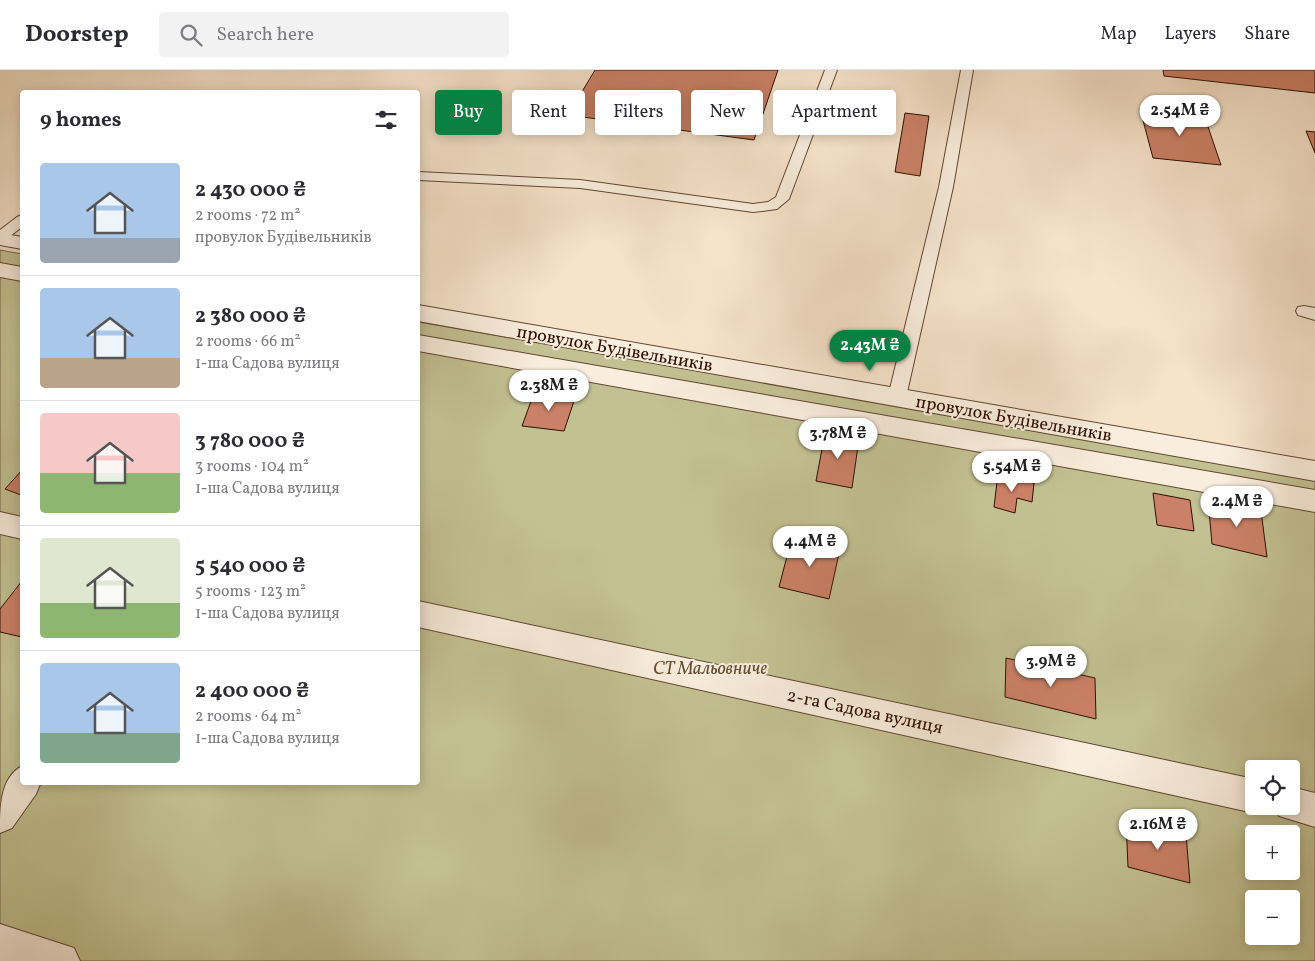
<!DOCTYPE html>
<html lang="en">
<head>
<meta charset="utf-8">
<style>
  body { margin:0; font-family:Vollkorn,serif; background:#f2f2f3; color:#2b2b33; height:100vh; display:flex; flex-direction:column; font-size:19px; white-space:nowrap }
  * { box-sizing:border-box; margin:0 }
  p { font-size:16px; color:#7c7c81 }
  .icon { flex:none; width:28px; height:28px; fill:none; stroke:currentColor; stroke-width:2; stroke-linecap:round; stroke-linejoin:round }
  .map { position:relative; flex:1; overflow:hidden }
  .panel { position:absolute; left:20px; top:20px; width:400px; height:695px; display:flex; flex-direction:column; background:#fff; border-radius:5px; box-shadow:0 2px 12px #0003 }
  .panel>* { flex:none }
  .guide { position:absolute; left:435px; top:20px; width:475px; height:45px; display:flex; gap:10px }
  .tools { position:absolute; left:1245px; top:690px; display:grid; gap:10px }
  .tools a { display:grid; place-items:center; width:55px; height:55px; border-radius:5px; background:#fff; box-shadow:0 2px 12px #0003; font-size:25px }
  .price { position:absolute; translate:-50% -42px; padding:0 11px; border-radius:18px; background:#fff; color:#222; font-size:16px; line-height:32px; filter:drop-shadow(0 1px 2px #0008) }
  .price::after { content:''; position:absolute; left:50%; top:30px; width:15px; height:11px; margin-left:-8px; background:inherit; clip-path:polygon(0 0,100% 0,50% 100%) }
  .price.active { background:#0b8043; color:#fff }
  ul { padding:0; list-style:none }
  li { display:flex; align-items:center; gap:15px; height:125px; padding:0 20px }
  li+li { border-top:1px solid #e1e1e2 }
  li span { display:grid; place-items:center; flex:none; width:140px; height:100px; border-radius:5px; color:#555 }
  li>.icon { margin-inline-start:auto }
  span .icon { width:60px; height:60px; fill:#fffc; stroke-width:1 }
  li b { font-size:21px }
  h2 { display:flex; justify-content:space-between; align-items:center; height:60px; padding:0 20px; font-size:21px }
  .tag { padding:0 18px; border-radius:5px; background:#fff; box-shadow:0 2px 12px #0003; font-size:18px; line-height:45px }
  .tag.active { background:#0b8043; color:#fff }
  header { display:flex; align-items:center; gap:30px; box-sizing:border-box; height:70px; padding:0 25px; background:#fff; border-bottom:1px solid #e1e1e2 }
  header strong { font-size:24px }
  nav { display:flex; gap:28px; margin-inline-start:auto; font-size:18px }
  .search { width:350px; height:45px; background:#f2f2f3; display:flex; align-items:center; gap:12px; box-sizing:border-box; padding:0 18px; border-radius:5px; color:#7c7c81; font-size:19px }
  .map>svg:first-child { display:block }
  .green { fill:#c3c192; stroke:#786849; fill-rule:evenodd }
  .building { fill:#cb8167; stroke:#2e1000 }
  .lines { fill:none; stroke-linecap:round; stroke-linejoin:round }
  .lane-casing { stroke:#604532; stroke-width:2 }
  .street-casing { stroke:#604532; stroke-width:2 }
  .lane { fill:#f9eddd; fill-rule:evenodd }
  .street { fill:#f9eddd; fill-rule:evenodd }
  .labels { text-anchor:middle; stroke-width:4; stroke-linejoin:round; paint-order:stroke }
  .street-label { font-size:18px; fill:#2e1000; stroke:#f9eddd }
  .park-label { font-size:18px; font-style:italic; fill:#624e33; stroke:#f9eddd }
</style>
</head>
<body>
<header>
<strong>Doorstep</strong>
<div class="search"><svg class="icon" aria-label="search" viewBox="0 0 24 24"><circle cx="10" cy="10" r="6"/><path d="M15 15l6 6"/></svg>Search here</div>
<nav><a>Map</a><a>Layers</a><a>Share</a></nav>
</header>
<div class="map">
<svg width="1315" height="891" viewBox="0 0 1315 891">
  <rect width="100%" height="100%" fill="#f6e3ca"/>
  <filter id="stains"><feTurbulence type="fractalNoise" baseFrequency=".004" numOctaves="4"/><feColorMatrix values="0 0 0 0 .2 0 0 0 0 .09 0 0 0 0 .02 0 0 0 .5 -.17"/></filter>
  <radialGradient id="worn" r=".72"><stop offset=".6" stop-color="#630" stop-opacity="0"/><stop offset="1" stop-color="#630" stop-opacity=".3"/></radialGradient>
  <path class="green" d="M0 180 22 184V712H418V252L1315 406V891H0ZM1254 699H1291V736H1254ZM1254 764H1291V801H1254ZM1254 829H1291V866H1254Z"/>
  <g class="building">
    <path d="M595 0H778L754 70 568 45Z"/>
    <path d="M1163 0H1315V23L1164 6Z"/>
    <path d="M1140 39 1204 45 1221 95 1153 88Z"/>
    <path d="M905 43 929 46 920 106 895 102Z"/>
    <path d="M1306 61 1315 62V83Z"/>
    <path d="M534 323 575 328 564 361 522 356Z"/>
    <path d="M825 363 859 369 852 418 816 411Z"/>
    <path d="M22 400V428L21 425 5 419Z"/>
    <path d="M998 404 1034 413 1032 432 1017 428 1015 443 994 437Z"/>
    <path d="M1153 423 1190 430 1194 461 1157 455Z"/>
    <path d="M1208 429 1261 441 1267 487 1212 474Z"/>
    <path d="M792 467 840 479 829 529 779 517Z"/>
    <path d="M22 511V567L0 562V539Z"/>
    <path d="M1006 588 1095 608 1096 649 1005 627Z"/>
    <path d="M1126 750 1186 764 1190 813 1128 797Z"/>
  </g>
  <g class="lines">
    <g class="lane-casing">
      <g id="lane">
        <path d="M825 0H837L789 129 777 139 753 142 580 118 418 110V102L580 110 753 134 768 132 776 127Z"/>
        <path d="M961 0H973L953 117 906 327 903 332 897 333 891 332 888 327 939 117Z"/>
        <path d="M22 145V157L5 170 0 172V160L17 147Z"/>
        <path d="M1304 236 1315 238V250L1298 245 1296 241 1298 237Z"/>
      </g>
    </g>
    <g class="street-casing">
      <g id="street">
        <path d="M0 163 22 167V179L0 175Z"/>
        <path d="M0 193 22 197V211L0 207Z"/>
        <path d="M418 235 1315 391V411L418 251Z"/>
        <path d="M418 265 1315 420V442L418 281Z"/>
        <path d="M0 442 22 447V469L0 464Z"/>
        <path d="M418 531 1254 709V736H1267L1254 743 418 557Z"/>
        <path d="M22 696V712H41L36 724 12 758 0 763C0 737 0 708 22 696Z"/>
        <path d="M1291 717 1315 723V757L1279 746 1275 736H1291Z"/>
        <path d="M0 854 74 878 80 891H0Z"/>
      </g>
    </g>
    <use href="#lane" class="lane"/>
    <use href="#street" class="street"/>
  </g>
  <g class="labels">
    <g class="street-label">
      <text transform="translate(615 278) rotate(10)" y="6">провулок Будівельників</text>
      <text transform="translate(1014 348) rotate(10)" y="6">провулок Будівельників</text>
      <text transform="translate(865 641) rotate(12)" y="6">2-га Садова вулиця</text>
    </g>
    <g class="park-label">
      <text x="710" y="604">СТ Мальовниче</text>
    </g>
  </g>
  <rect width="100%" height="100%" filter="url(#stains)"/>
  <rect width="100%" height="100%" fill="url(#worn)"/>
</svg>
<div class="tools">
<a><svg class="icon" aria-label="locate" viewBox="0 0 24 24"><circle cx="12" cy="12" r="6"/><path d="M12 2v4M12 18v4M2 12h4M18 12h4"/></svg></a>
<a>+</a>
<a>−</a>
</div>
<b class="price" style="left:1180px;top:67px">2.54M ₴</b>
<b class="price active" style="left:870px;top:302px">2.43M ₴</b>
<b class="price" style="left:549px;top:342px">2.38M ₴</b>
<b class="price" style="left:838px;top:390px">3.78M ₴</b>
<b class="price" style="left:1012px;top:423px">5.54M ₴</b>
<b class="price" style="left:1237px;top:458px">2.4M ₴</b>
<b class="price" style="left:810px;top:498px">4.4M ₴</b>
<b class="price" style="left:1051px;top:618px">3.9M ₴</b>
<b class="price" style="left:1158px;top:781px">2.16M ₴</b>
<div class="guide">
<a class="tag active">Buy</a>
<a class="tag">Rent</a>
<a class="tag">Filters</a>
<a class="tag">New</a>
<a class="tag">Apartment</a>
</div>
<section class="panel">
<h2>9 homes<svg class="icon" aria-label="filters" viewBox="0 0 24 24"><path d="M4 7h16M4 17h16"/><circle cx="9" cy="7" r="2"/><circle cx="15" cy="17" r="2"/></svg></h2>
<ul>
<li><span style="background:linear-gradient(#a9c7e8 75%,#9aa5b1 0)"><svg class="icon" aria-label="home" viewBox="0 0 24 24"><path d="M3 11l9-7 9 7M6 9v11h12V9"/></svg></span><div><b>2 430 000 ₴</b><p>2 rooms · 72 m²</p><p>провулок Будівельників</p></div></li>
<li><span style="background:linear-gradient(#a9c7e8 70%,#b9a48a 0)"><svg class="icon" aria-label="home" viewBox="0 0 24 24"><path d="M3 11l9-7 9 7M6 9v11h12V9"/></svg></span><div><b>2 380 000 ₴</b><p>2 rooms · 66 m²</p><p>1-ша Садова вулиця</p></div></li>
<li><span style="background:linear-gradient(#f6c9c9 60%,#8fb573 0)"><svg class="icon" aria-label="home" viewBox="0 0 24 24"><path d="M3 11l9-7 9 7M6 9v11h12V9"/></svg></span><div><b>3 780 000 ₴</b><p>3 rooms · 104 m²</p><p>1-ша Садова вулиця</p></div></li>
<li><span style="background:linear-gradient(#dfe7d0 65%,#8fb573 0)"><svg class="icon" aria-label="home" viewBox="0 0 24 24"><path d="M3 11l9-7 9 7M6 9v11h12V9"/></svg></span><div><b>5 540 000 ₴</b><p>5 rooms · 123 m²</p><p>1-ша Садова вулиця</p></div></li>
<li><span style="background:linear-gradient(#a9c7e8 70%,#7fa58c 0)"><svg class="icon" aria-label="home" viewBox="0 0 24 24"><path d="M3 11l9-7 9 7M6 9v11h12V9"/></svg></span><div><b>2 400 000 ₴</b><p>2 rooms · 64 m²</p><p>1-ша Садова вулиця</p></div></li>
</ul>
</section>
</div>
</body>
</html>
